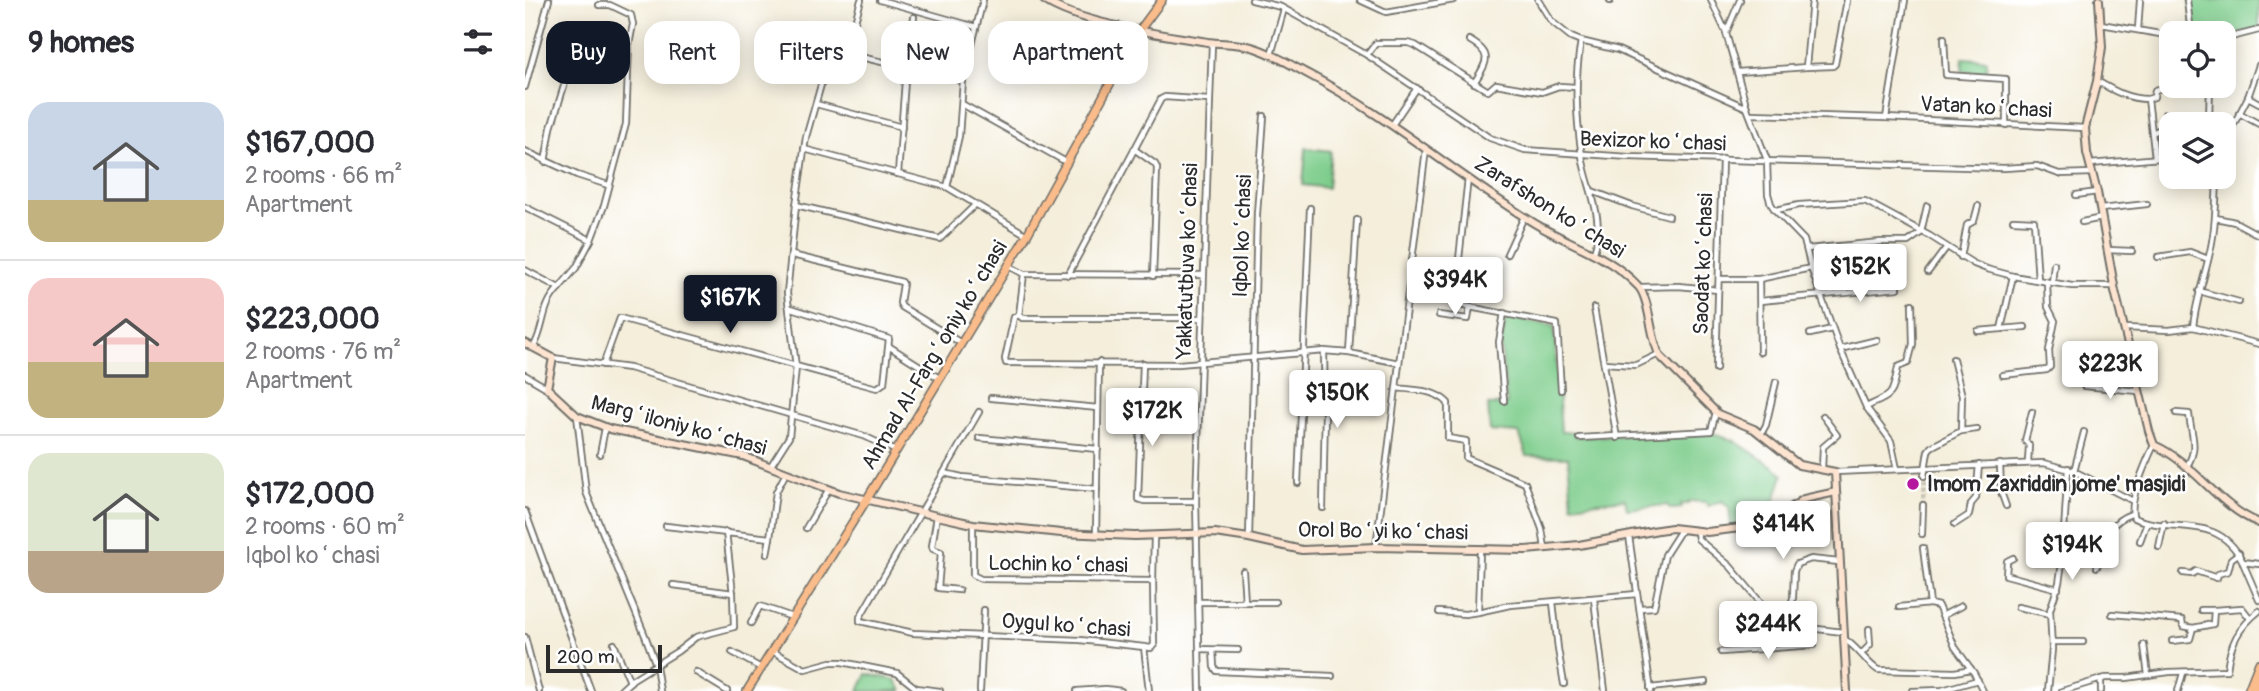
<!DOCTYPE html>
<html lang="en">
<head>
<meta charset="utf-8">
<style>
  body { margin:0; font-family:Pangolin,sans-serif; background:#f7f7f7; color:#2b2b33; height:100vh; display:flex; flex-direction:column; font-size:26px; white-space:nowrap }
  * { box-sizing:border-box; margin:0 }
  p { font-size:23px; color:#7c7c81 }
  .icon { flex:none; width:38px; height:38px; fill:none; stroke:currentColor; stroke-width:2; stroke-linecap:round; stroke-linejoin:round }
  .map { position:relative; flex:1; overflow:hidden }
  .panel { display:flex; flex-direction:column; background:#fff; width:525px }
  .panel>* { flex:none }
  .hud { position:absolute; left:21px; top:21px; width:665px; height:63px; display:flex; gap:14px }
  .buttons { position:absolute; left:1634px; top:21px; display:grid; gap:14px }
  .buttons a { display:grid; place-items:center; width:77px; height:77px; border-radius:14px; background:#fff; box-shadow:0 4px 18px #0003; font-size:35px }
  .scale { position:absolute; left:21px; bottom:18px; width:116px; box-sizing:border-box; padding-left:7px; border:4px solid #2b2b2b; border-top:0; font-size:19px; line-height:24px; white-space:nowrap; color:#2b2b2b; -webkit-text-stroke:5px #fff; paint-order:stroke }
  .price { position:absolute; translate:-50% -60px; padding:0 16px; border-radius:7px; background:#fff; color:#222; font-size:23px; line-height:46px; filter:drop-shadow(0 2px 4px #0008) }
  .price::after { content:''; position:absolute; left:50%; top:42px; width:21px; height:16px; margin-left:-10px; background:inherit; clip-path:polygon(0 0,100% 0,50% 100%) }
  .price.selected { background:#111827; color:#fff }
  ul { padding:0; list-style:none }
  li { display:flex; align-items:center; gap:21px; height:175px; padding:0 28px }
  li+li { border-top:2px solid #e1e1e2 }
  li span { display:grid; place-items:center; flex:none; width:196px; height:140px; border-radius:21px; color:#555 }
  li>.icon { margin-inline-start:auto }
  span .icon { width:84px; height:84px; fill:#fffc; stroke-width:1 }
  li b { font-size:30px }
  h2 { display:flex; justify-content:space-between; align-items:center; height:84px; padding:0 28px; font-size:30px }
  .tag { padding:0 24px; border-radius:21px; background:#fff; box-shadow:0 4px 18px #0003; font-size:24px; line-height:63px }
  .tag.selected { background:#111827; color:#fff }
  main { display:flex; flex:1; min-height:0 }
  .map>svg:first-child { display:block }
  .green { fill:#7ecd8c; stroke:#547c5c; stroke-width:2 }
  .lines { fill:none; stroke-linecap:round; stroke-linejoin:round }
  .street-tunnel { stroke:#ccc7b8; stroke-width:4.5; stroke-dasharray:4.5 2; stroke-linecap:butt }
  .street-casing { stroke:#716f69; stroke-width:8 }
  .secondary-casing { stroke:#716f69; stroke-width:10 }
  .primary-casing { stroke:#716f69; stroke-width:10 }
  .street { stroke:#fff; stroke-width:4.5 }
  .secondary { stroke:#fde4d1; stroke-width:6 }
  .primary { stroke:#fabc8b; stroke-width:7 }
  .poi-dot { fill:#b5179e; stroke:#fff; stroke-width:2.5 }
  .labels { text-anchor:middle; stroke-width:5; stroke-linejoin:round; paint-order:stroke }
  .street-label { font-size:21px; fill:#2b2b2b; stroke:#fff }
  .poi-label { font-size:21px; font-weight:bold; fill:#2b2b2b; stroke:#fff; text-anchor:start }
</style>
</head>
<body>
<main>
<section class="panel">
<h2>9 homes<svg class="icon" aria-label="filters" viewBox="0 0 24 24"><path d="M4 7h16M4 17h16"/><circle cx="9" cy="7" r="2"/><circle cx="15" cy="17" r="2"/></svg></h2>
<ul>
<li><span style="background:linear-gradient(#c9d6e8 70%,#c2b280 0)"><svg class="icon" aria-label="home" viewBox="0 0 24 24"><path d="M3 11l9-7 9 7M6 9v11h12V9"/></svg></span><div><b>$167,000</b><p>2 rooms · 66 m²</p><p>Apartment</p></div></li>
<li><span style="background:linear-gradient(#f6c9c9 60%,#c2b280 0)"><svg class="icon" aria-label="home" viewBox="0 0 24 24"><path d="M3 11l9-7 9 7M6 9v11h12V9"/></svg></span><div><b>$223,000</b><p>2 rooms · 76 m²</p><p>Apartment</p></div></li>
<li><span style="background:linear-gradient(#dfe7d0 70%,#b9a48a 0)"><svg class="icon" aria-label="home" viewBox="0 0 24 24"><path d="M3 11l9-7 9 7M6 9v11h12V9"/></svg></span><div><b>$172,000</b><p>2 rooms · 60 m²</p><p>Iqbol koʻchasi</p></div></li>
</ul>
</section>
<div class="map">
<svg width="1734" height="691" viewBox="0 0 1734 691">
  <rect width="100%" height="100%" fill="#fff"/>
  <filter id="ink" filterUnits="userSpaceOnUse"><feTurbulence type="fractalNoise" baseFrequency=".0143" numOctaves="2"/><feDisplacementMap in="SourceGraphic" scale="14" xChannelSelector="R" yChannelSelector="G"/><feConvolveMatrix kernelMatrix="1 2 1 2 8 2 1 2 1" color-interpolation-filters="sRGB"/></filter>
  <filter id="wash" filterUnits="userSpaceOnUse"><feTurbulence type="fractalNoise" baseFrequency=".00686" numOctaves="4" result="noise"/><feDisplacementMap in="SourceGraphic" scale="28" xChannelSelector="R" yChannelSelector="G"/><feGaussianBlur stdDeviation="1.57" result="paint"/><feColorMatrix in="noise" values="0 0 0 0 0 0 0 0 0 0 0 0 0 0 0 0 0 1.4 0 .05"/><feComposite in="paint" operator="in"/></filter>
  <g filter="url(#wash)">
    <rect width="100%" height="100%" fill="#f4eedb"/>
    <g class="green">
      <path d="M1665 0H1734V28L1699 38V33H1668Z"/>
      <path d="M1438 58 1462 60 1461 73 1437 71Z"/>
      <path d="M781 148 806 151 803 188 778 185Z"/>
      <path d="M981 318 1029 326 1036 432H1049L1051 437 1184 433 1208 440 1255 471 1258 475 1244 519 1206 527 1204 507 1197 501 1183 506 1181 502 1164 501 1163 504H1156L1157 508 1145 509 1142 505 1102 509 1100 499 1047 505 1043 457 1002 456 994 433 965 431 963 405 982 404 976 347Z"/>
      <path d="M342 674 371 680 377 691H334Z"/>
    </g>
  </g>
  <g filter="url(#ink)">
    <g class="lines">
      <path class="street-tunnel" d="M1398 505 1399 476"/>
      <g class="street-casing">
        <g id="street">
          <path d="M355 0 451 27"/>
          <path d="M727 0 756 7 842 55 965 138 1000 150 1104 157 1479 168 1512 166 1534 174 1567 173"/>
          <path d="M835 0 861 12 929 0"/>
          <path d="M1013 0 1026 21 1046 37 1056 41 1093 50 1222 108"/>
          <path d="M1186 0 1201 32"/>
          <path d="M1215 0 1201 33 1222 108 1242 160 1243 194 1246 204 1250 210 1279 240 1286 268 1315 349 1341 407 1366 441 1372 469"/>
          <path d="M1662 0 1666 33"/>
          <path d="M1085 1V0"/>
          <path d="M1576 24 1647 36"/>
          <path d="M1613 30 1615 0"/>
          <path d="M1419 38 1421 75 1481 79V125"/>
          <path d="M1699 39 1734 30"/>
          <path d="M272 40 306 50 438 81 434 136 422 187 502 235"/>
          <path d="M944 40C969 54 962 62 949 83"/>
          <path d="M1056 41C1049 79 1051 118 1057 156 1062 188 1081 219 1069 252"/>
          <path d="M321 54 336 0"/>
          <path d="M746 55 759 9"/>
          <path d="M842 55 851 43H883L890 45 963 91 971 84 1017 92 1034 86 1051 87"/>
          <path d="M1281 67 1308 66 1310 64 1322 0"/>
          <path d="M1213 72 1281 67 1287 0"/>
          <path d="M438 81 458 0"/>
          <path d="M1572 81C1589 91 1603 99 1623 99L1630 158"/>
          <path d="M0 87 24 0"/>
          <path d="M1685 88 1684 118 1698 124"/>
          <path d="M1723 97 1734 103"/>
          <path d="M1623 99 1629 97 1630 90 1637 88"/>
          <path d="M291 104 377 127"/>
          <path d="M437 104 541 162"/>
          <path d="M1714 113 1734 124"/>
          <path d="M1225 114 1361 118 1560 128"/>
          <path d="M1361 118 1380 0"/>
          <path d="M867 125 892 88"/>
          <path d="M1627 133 1640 127V114"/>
          <path d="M1699 143 1723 97 1734 65"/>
          <path d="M279 149 422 187"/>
          <path d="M609 149 630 164 632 168 628 276"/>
          <path d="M0 151 52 175 83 185"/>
          <path d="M20 162 26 128 43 73"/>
          <path d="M1565 164 1647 157"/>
          <path d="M373 174 381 68 389 17"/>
          <path d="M943 178 929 304 1032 324 1036 390"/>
          <path d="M1067 191 1107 206 1144 216"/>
          <path d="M1551 195 1572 192"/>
          <path d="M271 205 415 239 450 205"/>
          <path d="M0 207 66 240"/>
          <path d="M1576 209 1622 204"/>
          <path d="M1251 210 1274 205 1340 201 1405 236 1449 264 1462 269 1488 276 1547 286H1589"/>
          <path d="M1691 218 1710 222 1734 235"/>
          <path d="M1488 220 1509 221 1513 280"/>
          <path d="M1557 222 1577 218"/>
          <path d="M1396 232 1402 206"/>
          <path d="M1282 249 1356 242H1383L1397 232"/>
          <path d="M1582 250 1607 251"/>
          <path d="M982 254 999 217"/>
          <path d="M267 255 377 282 378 284 375 303 377 307 436 343"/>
          <path d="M1436 257 1442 225 1449 221 1453 206"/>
          <path d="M1633 257 1665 252 1683 259"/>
          <path d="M484 266 499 274 677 275"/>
          <path d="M0 270 34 288C15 307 21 326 8 348"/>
          <path d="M1403 272 1421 248"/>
          <path d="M499 274 494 315 497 318H676"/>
          <path d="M543 275 636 99 640 97 684 100"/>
          <path d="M1194 279H1234L1286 268"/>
          <path d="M1234 279 1235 352"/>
          <path d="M885 283 931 289"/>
          <path d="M1527 283 1529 264"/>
          <path d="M1115 287 1154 286 1193 290"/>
          <path d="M34 288 51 268 66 240 79 206 101 124 104 45 108 24 106 15 85 5H74"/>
          <path d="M1674 291 1714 302"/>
          <path d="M1235 301 1373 288"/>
          <path d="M1069 308 1092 438"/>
          <path d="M979 313 974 342 979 401"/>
          <path d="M494 315 489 317 480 359 481 363 654 364 799 351 824 353 874 363"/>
          <path d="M914 315 943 319 945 307"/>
          <path d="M1668 327C1671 298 1682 271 1687 242 1691 220 1691 199 1692 177"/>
          <path d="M1600 328 1644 330 1668 327 1734 344"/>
          <path d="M1476 329 1488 276"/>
          <path d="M1453 331 1500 327"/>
          <path d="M1285 334 1307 329"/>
          <path d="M365 347 414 378"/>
          <path d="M1315 349 1352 340"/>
          <path d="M824 353 832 220"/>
          <path d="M28 358 104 368 339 436 371 451"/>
          <path d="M1428 359 1437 396 1436 431"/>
          <path d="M618 363 613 499 619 501H671"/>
          <path d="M1079 363 1111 365 1134 354"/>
          <path d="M78 365 95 318 352 388 359 383 364 339 266 308"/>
          <path d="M1191 369 1197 159"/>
          <path d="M0 375 22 388"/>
          <path d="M1478 375 1522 370 1525 367 1524 350 1530 321 1523 307 1522 282"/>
          <path d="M1559 386 1614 391"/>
          <path d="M871 388C888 390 910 389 923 403V438L941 441V458L1000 483 1017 529 1020 548"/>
          <path d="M466 398 573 408"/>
          <path d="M1341 407C1369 394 1367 397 1373 367L1383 363 1388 344 1387 304"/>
          <path d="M454 412 335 617V621L388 633 555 640 619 647 624 691"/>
          <path d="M1651 413 1664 414C1666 435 1674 447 1662 466"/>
          <path d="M52 416 61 492 121 638 131 665 135 691"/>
          <path d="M1236 434 1241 425 1251 382"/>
          <path d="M454 438 573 449"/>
          <path d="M1054 438 1186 431 1191 412"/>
          <path d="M1629 445C1622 460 1602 504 1609 518 1649 535 1692 511 1718 562L1734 564"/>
          <path d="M75 454 80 428"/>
          <path d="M1503 462 1504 445 1500 441 1507 412"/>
          <path d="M1475 464 1476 492 1481 506"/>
          <path d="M245 467 264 437 271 367 262 293 271 205 281 137 306 50"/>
          <path d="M1297 469 1298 447 1312 435 1298 416"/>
          <path d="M1549 471 1559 432"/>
          <path d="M1310 472 1519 463 1549 471 1608 501"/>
          <path d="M419 473 437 477 572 489"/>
          <path d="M1399 476 1403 451 1406 447 1436 431 1452 429"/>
          <path d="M773 483 785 208"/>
          <path d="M798 508 800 411 799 351"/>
          <path d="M0 511 66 691"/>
          <path d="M412 516 407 546 408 549 416 552 413 588 434 590"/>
          <path d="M448 524V575L456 579 628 581 629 535"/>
          <path d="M1430 524 1444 515 1446 504 1451 498 1454 465"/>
          <path d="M141 526 245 538 251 492 261 473"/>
          <path d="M281 528 304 489"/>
          <path d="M1172 532 1173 539 1205 566 1251 621 1267 626 1318 632"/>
          <path d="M1397 534 1398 505"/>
          <path d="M571 535 574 362"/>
          <path d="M1104 536 1126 691"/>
          <path d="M724 538 732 214 739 116"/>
          <path d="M1615 541 1622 522"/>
          <path d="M851 547 901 149"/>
          <path d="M1634 547 1639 523"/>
          <path d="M1398 548 1405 604 1413 606 1430 647 1449 673 1458 691"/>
          <path d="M955 550 953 612 985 605 1112 594"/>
          <path d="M242 554 245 538"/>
          <path d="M1488 558 1482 561 1481 575 1533 589"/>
          <path d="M1584 559 1575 556C1578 537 1586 521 1606 514"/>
          <path d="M1718 563 1734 600"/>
          <path d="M1572 567 1575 556"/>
          <path d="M718 571 720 602"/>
          <path d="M1658 573 1667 574 1671 571 1692 578 1693 574 1703 571 1706 559 1714 553"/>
          <path d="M148 585 208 593"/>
          <path d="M1069 599 1080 691"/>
          <path d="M673 602H750"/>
          <path d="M1028 602 1033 649 1039 684"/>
          <path d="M1374 607 1405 604"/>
          <path d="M1493 607 1525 614"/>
          <path d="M1115 608 1129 607 1140 555 1156 530"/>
          <path d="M1676 610H1689"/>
          <path d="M914 612 940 614 953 612"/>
          <path d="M1587 614 1657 620 1658 626 1668 628 1688 624 1689 610 1717 608 1724 617"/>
          <path d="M1417 616 1436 606"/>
          <path d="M226 623 235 606 267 617"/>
          <path d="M1260 625 1268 598 1269 571 1272 564 1286 559 1314 562"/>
          <path d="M1267 626 1269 646"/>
          <path d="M0 637 14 691"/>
          <path d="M1319 639C1333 647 1340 662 1353 670L1430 672 1446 669"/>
          <path d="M1647 641 1665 639 1668 628"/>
          <path d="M1527 642H1558"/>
          <path d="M89 644 105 682"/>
          <path d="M1619 645 1623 675"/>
          <path d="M619 647 626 648 629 645 628 581"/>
          <path d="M674 649 713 650"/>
          <path d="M688 650 689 667 692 671 807 676"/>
          <path d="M247 651 280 669 306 662H317L372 673 391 688 415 691"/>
          <path d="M207 652 236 668"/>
          <path d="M1196 652 1289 645"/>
          <path d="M1337 653 1345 645 1344 629"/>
          <path d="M171 672 202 691"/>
          <path d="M1576 679V691"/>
          <path d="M1125 688 1181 682"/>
          <path d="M95 691 108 679 153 651 171 637 209 627 208 594 201 532"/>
          <path d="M455 691 459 610"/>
          <path d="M552 691 581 689 596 691"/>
          <path d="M675 691 671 501 687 43"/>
          <path d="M1387 691 1417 690 1453 680"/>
          <path d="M1523 691 1527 649 1525 610 1534 583 1537 563 1543 468"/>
          <path d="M1537 691 1580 678H1601L1644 672 1702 670C1705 644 1713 628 1734 611"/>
          <path d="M1653 691 1658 673"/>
        </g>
      </g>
      <g class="secondary-casing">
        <g id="secondary">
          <path d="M519 0C554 24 640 35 683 42 699 44 715 43 730 48 749 54 766 65 783 74 863 116 932 175 1009 223 1045 245 1083 254 1113 286 1125 298 1125 338 1135 356L1193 414 1229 429 1274 465 1310 472 1322 691"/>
          <path d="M1574 0 1577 47 1572 81 1560 128 1562 153 1572 192 1590 291 1624 431 1629 445C1670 463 1692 506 1734 523"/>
          <path d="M0 343 28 358 22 388 52 416 85 429 218 456 314 493 412 516 448 524 536 533 610 536 690 533 724 538 777 550 851 547 1001 550 1054 545 1133 530 1147 528 1182 532 1224 527 1254 516 1279 499 1311 492"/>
        </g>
      </g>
      <g class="primary-casing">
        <g id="primary">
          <path d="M222 691 342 499 502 235 614 31 637 0"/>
          <path d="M1723 691 1734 663"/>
          <path d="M1729 691 1734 678"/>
        </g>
      </g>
      <use href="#street" class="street"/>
      <use href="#secondary" class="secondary"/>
      <use href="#primary" class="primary"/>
    </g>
  </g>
  <circle class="poi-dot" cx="1388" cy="484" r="7"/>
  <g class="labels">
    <g class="street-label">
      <text transform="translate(1461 107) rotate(3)" y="7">Vatan koʻchasi</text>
      <text transform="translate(1128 141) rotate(2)" y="7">Bexizor koʻchasi</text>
      <text transform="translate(1025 207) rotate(32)" y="7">Zarafshon koʻchasi</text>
      <text transform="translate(717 236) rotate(-88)" y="7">Iqbol koʻchasi</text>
      <text transform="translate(662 261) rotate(-88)" y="7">Yakkatutbuva koʻchasi</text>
      <text transform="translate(1178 264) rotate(-88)" y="7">Saodat koʻchasi</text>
      <text transform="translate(409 355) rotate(-59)" y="7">Ahmad Al-Fargʻoniy koʻchasi</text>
      <text transform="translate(154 425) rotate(15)" y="7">Margʻiloniy koʻchasi</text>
      <text transform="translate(858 531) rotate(1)" y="7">Orol Boʻyi koʻchasi</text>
      <text transform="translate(533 564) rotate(1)" y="7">Lochin koʻchasi</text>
      <text transform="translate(541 625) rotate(4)" y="7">Oygul koʻchasi</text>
    </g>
    <g class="poi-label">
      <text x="1402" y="491">Imom Zaxriddin jome' masjidi</text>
    </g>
  </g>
</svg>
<div class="buttons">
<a><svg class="icon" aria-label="locate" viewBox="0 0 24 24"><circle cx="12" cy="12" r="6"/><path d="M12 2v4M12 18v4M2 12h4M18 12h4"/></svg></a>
<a><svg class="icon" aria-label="layers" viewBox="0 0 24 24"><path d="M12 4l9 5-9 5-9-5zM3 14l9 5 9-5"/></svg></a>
</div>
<div class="scale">200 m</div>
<b class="price" style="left:1335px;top:304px">$152K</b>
<b class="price" style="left:930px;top:317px">$394K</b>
<b class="price selected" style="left:205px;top:335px">$167K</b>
<b class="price" style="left:1585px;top:401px">$223K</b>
<b class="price" style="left:812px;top:430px">$150K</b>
<b class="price" style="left:627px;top:448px">$172K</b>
<b class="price" style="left:1258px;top:561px">$414K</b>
<b class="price" style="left:1547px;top:582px">$194K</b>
<b class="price" style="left:1243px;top:661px">$244K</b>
<div class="hud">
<a class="tag selected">Buy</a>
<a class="tag">Rent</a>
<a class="tag">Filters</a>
<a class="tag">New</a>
<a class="tag">Apartment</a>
</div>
</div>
</main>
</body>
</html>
